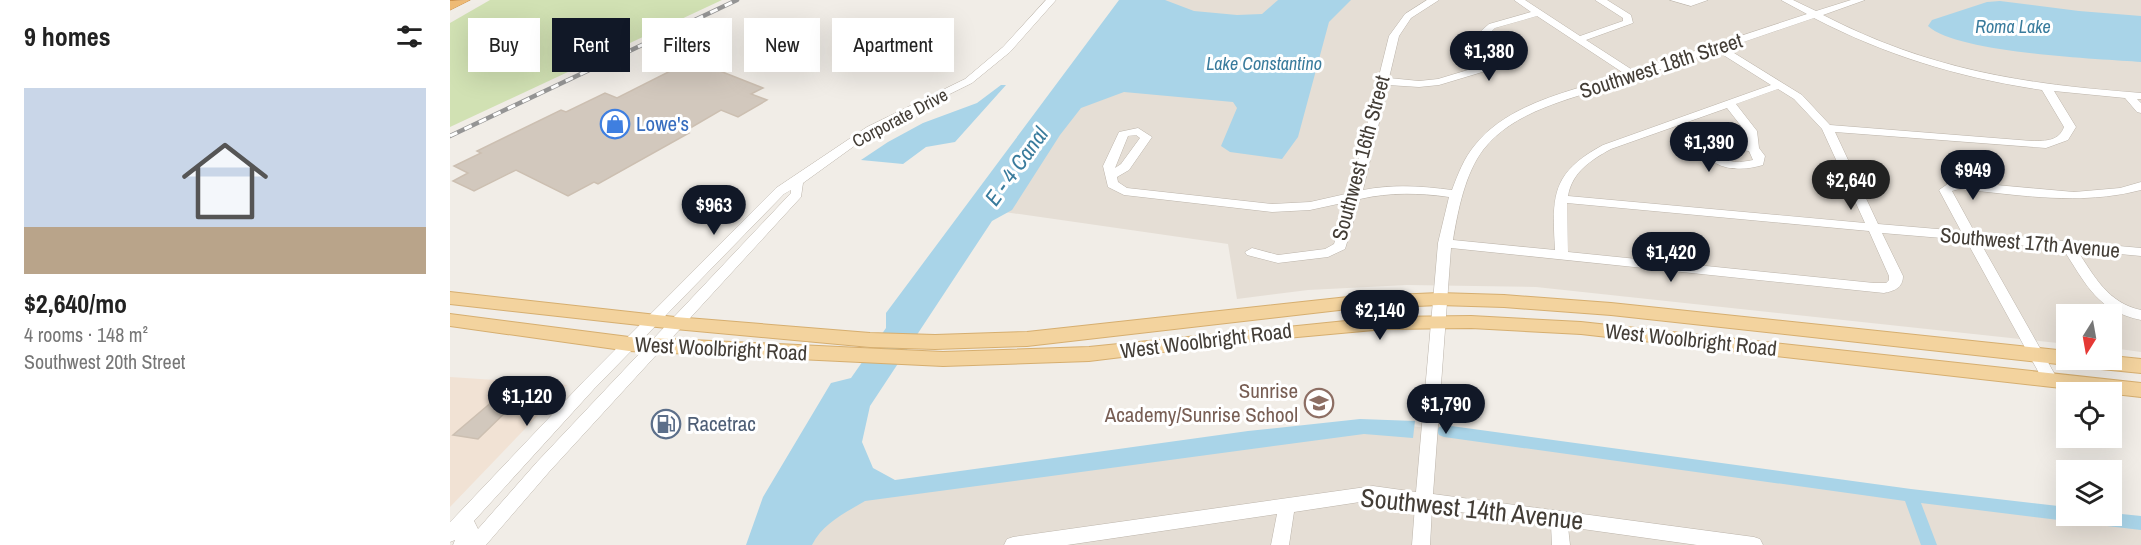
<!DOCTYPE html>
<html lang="en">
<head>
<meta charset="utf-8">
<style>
  body { margin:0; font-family:"Archivo Narrow",sans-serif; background:#f6f6f6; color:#222; height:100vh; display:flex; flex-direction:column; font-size:22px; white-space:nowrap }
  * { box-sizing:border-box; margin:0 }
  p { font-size:20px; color:#767676 }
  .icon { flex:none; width:33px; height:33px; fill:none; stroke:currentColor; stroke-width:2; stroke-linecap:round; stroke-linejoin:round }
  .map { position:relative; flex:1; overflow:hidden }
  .panel { display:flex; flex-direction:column; background:#fff; width:450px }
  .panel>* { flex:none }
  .guide { position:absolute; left:18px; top:18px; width:570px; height:54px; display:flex; gap:12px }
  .needle { width:39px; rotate:191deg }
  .buttons { position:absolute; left:1606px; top:304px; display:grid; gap:12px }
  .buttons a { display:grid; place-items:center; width:66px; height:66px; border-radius:0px; background:#fff; box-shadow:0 6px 24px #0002; font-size:30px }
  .price { position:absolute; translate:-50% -51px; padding:0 14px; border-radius:21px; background:#111827; color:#fff; font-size:20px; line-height:39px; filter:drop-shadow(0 2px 3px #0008) }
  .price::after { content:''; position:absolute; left:50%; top:36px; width:18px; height:14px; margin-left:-9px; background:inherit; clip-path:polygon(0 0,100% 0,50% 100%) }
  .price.selected { background:#222; color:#fff }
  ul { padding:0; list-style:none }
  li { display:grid; align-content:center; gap:12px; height:318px; padding:0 24px }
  li span { display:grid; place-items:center; height:186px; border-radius:0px; color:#555 }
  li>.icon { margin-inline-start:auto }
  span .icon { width:108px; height:108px; fill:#fffc; stroke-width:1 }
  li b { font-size:26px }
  h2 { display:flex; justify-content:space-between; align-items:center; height:72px; padding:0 24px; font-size:26px }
  .pill { padding:0 21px; border-radius:0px; background:#fff; box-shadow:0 6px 24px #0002; font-size:21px; line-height:54px }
  .pill.selected { background:#111827; color:#fff }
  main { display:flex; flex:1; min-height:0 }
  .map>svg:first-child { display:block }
  .residential { fill:#e5ded5 }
  .commercial { fill:#f1e2d4 }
  .green { fill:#d1e1b3 }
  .water { fill:#a9d4e8 }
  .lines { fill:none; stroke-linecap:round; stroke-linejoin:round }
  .canal { fill:#a9d4e8; fill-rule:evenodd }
  .building { fill:#d2c8bd; stroke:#ccbfb1; stroke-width:1.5 }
  .minor-casing { stroke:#bcb4aa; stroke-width:1 }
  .major-casing { stroke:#d6ae6f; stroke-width:2 }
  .highway-casing { stroke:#cc8e46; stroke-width:1 }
  .minor { fill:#fff; fill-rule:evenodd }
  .major { fill:#f3d39e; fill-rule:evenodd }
  .highway { fill:#eeba75; fill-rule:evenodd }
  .rail-casing { stroke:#959595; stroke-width:4.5 }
  .rail { stroke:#fff; stroke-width:3; stroke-dasharray:8; stroke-linecap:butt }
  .labels { text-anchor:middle; stroke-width:6; stroke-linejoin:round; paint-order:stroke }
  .far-water-label { font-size:18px; font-style:italic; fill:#397b9c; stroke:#fff }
  .far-street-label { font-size:18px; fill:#433d36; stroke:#fff }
  .street-label { font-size:21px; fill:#433d36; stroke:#fff }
  .shop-label { font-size:21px; fill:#366cbe; stroke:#fff; text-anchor:start }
  .education-label { font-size:21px; fill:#785e54; stroke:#fff; text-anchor:end }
  .service-label { font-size:21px; fill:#4e5e75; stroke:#fff; text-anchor:start }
  .water-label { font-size:22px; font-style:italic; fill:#397b9c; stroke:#fff }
  .near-street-label { font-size:26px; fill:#433d36; stroke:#fff }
</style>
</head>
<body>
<main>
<section class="panel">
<h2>9 homes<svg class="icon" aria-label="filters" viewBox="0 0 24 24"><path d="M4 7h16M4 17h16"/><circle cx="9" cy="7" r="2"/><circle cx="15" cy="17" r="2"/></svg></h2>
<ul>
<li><span style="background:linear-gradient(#c9d6e8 75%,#b9a48a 0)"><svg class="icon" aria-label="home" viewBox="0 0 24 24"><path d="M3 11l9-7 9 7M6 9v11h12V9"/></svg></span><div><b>$2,640/mo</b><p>4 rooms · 148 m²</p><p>Southwest 20th Street</p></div></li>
</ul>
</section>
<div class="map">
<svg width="1691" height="545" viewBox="0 0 1691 545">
  <rect width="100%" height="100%" fill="#f1ede7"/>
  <g class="residential">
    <path d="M687 0H1691V352L1662 348V315H1617V344L1086 287 957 285 858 290 787 299 778 244 534 209Z"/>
    <path d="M955 425 1461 495 1617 514V516L1691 523V545H336L356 495Z"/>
  </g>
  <path class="commercial" d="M0 377 117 385 0 507Z"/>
  <path class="green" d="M40 0H272L0 127V23Z"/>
  <g class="water">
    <path d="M669 0H715L744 11 787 15 812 14 828 0H901L879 22 848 137 832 159 780 152 771 146 787 108 783 102 674 92 631 108 610 135 562 210 542 221 420 406 412 442 423 468 445 480 798 431 910 419 965 421 963 438 914 434 415 501C395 513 373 523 362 545H296L313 497 381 383 401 378 436 328V313Z"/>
    <path d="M1550 1 1629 11 1691 16V62C1649 59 1506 53 1478 26L1482 20 1537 2Z"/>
    <path d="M551 85H556L505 142 476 147 453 164 411 160 438 142 473 123 527 103Z"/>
  </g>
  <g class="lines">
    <g class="canal">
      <path d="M994 425 1461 489 1617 507V516H1624L1617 521 1471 503 1487 545H1471L1455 501 994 437 989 435 987 431 989 427Z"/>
      <path d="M1662 513 1691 516V530L1632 523 1627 521 1624 516H1662Z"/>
    </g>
  </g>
  <g class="building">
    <path d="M242 60 313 88 301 94 317 100 288 117 271 110 235 131 239 133 148 184 144 182 118 196 66 170 24 191 3 181 18 173 4 166 31 153 27 151 111 110 116 112 155 93 167 98Z"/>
    <path d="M43 401 64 404 28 439 3 435Z"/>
  </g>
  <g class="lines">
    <g class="minor-casing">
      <g id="minor">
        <path d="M596 0H606L560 52 522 83 425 131 353 183 351 197 99 472 36 545H3L5 540 0 542V522L4 518 134 381 326 188 417 127 515 79 553 47ZM341 190V193L87 462 28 529 24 521 144 389 334 194Z"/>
        <path d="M977 0H989L961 18 949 36 939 78 969 81 988 79 1051 60 1055 55 1036 39 1031 31 1039 24 1081 12 1064 0H1075L1130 36 1173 21V18L1145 0H1157L1181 15 1183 23 1136 40 1184 71 1357 14 1331 0H1343L1366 11 1401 0H1415L1373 15C1480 70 1573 84 1691 93V99H1687L1691 103V113L1687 112 1675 98 1604 91 1626 127 1618 140 1596 148 1385 132 1428 224 1511 231 1489 190 1502 181 1624 192 1670 188 1691 182V190C1630 206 1570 195 1509 189L1502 191 1525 233 1691 248V256L1627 250C1644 276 1658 303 1691 310V320C1647 311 1636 284 1613 249L1530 242 1608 380 1605 384 1600 386 1595 384 1516 240 1432 233 1453 276C1453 288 1444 291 1434 293L1001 248 983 494 1304 537 1310 539 1313 545H1247L1118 527 1120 545H1102L1101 525 982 508 980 545H962L965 506 923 500 844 512 839 545H821L827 514 617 545H554L557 539 563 537 923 486 966 492 986 267 988 243 999 197C969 193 941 192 910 199L895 249 878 257 828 263 797 255 795 252 802 248 828 255 875 249 884 244 897 202 860 210 822 212 674 195 658 187 653 166 669 132 688 128 702 137 679 170 667 177 668 182 677 188 822 204 860 202 900 193 939 36 955 14ZM1087 16 1175 74C1125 90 1059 102 1025 145 1014 158 1008 174 1002 190 971 186 943 184 913 190L938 85 969 87 989 85 1059 64 1066 57 1065 54 1041 32 1045 28ZM1364 18C1437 56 1511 78 1592 90L1614 127C1609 141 1596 141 1582 141L1380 125 1352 95 1276 48ZM1267 51 1321 85 1153 145C1101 173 1102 196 1105 250L1003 240C1008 210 1015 174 1033 150 1063 111 1118 100 1162 85 1197 74 1232 62 1267 51ZM1328 89 1344 99 1372 129 1415 223 1118 196C1122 172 1141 160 1161 149L1277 108 1295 131 1297 144C1282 142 1265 136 1253 149 1264 172 1292 171 1313 165L1315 156 1309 148 1307 131 1286 104ZM686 135 690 138 671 164 665 168 678 136ZM1272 147 1299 151 1303 160C1289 163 1273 164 1265 150ZM1117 203 1419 231 1439 276V280L1436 283H1424L1118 252Z"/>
        <path d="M1220 0H1258L1241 6Z"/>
      </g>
    </g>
    <g class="major-casing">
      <g id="major">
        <path d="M0 292 225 317 420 333 485 335 577 332 898 297 989 293 1054 295 1161 303 1617 351V360H1662V356L1691 359V373L1631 367 1623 363 1617 365 1161 315 1054 307 989 305 898 309 577 346 485 349 420 347 225 329 0 304Z"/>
        <path d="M0 314 179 337 493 352 639 347 935 317 1021 316 1131 322 1691 383V397L1131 334 1021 328 935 329 803 341 639 361 493 366 179 351 0 326Z"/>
      </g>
    </g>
    <g class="highway-casing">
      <path id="highway" d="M20 0 0 10V1Z"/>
    </g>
    <use href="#minor" class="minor"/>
    <use href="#major" class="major"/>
    <use href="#highway" class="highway"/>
    <g class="rail-casing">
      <path id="rail" d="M0 136 287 0"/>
    </g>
    <use href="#rail" class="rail"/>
  </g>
  <defs>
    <g id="shop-ring" transform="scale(1.5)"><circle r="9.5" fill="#fff" stroke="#3f7fe0" stroke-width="1.5"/><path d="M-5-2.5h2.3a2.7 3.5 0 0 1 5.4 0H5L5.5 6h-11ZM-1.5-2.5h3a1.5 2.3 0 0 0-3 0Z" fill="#3f7fe0"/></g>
    <g id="school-ring" transform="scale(1.5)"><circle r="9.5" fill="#fff" stroke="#8d6e63" stroke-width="1.5"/><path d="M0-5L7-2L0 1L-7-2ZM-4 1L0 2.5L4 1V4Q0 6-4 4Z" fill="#8d6e63"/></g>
    <g id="fuel-ring" transform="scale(1.5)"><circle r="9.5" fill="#fff" stroke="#5c6f8a" stroke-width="1.5"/><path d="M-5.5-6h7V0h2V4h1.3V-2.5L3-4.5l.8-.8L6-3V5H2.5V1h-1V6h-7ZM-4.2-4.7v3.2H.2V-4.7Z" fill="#5c6f8a"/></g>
  </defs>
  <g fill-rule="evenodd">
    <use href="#shop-ring" x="165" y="124"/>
    <use href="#school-ring" x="869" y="403"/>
    <use href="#fuel-ring" x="216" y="424"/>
  </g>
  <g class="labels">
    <g class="far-water-label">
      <text x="1563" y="33">Roma Lake</text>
      <text x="814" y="70">Lake Constantino</text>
    </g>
    <g class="far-street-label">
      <text transform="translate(450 118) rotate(-28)" y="6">Corporate Drive</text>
    </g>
    <g class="street-label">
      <text transform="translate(1211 66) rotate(-18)" y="7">Southwest 18th Street</text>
      <text transform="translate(911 158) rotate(-75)" y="7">Southwest 16th Street</text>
      <text transform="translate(1580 243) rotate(5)" y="7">Southwest 17th Avenue</text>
      <text transform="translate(1241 340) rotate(6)" y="7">West Woolbright Road</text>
      <text transform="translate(756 341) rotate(-7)" y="7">West Woolbright Road</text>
      <text transform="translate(271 349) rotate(3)" y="7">West Woolbright Road</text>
    </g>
    <g class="shop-label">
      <text x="186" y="131">Lowe's</text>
    </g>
    <g class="education-label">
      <text x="848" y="398">Sunrise<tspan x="848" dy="24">Academy/Sunrise School</tspan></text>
    </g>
    <g class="service-label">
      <text x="237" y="431">Racetrac</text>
    </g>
    <g class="water-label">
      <text transform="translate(566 166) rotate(-54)" y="8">E - 4 Canal</text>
    </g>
    <g class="near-street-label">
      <text transform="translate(1022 509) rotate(6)" y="9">Southwest 14th Avenue</text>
    </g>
  </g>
</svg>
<div class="buttons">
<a><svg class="needle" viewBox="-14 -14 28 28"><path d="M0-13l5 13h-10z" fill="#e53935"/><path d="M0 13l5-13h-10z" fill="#767676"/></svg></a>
<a><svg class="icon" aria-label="locate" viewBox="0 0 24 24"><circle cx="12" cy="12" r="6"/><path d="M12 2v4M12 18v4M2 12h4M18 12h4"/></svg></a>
<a><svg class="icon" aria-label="layers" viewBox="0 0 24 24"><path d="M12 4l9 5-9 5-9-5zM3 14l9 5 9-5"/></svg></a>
</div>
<b class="price" style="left:1039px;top:82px">$1,380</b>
<b class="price" style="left:1259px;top:173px">$1,390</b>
<b class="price" style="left:1523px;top:201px">$949</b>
<b class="price selected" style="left:1401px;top:211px">$2,640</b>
<b class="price" style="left:264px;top:236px">$963</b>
<b class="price" style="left:1221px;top:283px">$1,420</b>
<b class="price" style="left:930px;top:341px">$2,140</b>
<b class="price" style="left:77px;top:427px">$1,120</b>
<b class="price" style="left:996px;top:435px">$1,790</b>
<div class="guide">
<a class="pill">Buy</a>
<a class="pill selected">Rent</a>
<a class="pill">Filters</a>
<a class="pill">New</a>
<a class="pill">Apartment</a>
</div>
</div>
</main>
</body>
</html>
